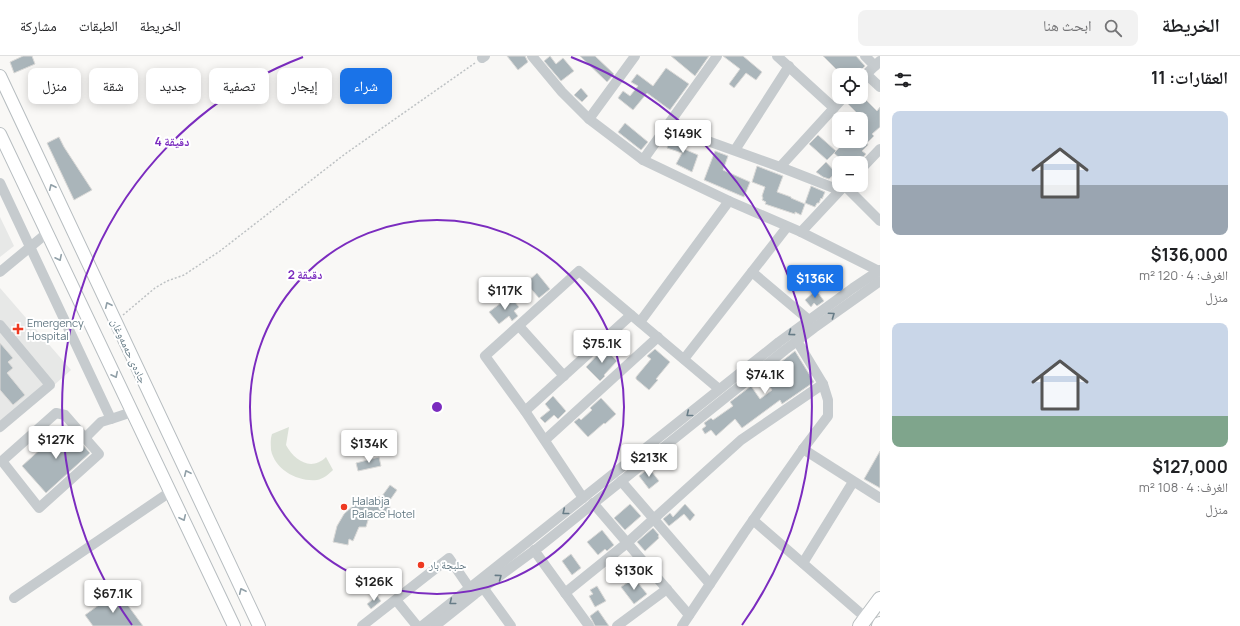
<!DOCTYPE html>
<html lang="ar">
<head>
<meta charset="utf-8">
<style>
  body { margin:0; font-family:Manrope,"Noto Naskh Arabic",sans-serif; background:#f2f2f2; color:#202124; direction:rtl; height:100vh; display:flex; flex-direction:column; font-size:15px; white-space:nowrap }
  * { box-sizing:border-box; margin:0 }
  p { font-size:13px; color:#757577 }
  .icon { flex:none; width:22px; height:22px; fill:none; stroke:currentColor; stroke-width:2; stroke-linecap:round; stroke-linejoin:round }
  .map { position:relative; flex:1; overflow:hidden; direction:ltr }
  .drawer { display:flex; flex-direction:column; background:#fff; width:360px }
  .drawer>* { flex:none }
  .guide { position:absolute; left:12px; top:12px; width:380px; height:36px; direction:rtl; display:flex; gap:8px }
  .controls { position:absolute; left:832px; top:12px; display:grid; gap:8px }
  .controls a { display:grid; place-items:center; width:36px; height:36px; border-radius:8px; background:#fff; box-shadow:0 2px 10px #0003; font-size:20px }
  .price { position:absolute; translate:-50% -34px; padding:0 9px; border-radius:4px; background:#fff; color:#222; font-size:13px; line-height:26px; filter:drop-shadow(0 1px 2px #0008) }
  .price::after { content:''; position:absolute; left:50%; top:24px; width:12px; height:9px; margin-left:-6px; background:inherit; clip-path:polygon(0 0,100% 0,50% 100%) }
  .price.active { background:#1a73e8; color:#fff }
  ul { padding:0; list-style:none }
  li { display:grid; align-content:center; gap:8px; height:212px; padding:0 12px }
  li span { display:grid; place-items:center; height:124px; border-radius:8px; color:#555 }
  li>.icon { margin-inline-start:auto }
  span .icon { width:72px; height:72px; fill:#fffc; stroke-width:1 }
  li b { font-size:17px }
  h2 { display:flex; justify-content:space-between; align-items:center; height:48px; padding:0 12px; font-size:17px }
  .chip { padding:0 14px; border-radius:8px; background:#fff; box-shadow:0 2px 10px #0003; font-size:14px; line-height:36px }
  .chip.active { background:#1a73e8; color:#fff }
  header { display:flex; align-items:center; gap:24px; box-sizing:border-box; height:56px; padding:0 20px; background:#fff; border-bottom:1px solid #e0e0e0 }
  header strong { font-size:19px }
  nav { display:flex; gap:22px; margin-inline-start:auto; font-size:14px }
  .search { width:280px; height:36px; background:#f2f2f2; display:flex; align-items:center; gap:10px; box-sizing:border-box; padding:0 14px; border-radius:8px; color:#757577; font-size:15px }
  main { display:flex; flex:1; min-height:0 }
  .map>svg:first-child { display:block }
  .built { fill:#e7e8e7 }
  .green { fill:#dbe1d7 }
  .building { fill:#aab5ba; stroke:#dbdad8 }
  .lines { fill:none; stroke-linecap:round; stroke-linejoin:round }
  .major-casing { stroke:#b7bdc0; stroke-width:14 }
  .highway-casing { stroke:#b8bdbf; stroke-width:16 }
  .path { stroke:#bdc1c3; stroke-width:1.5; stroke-dasharray:2 2; stroke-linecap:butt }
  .minor { stroke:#c6cbce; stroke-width:10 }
  .major { stroke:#fff; stroke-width:12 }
  .highway { stroke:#fff; stroke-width:14 }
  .oneway { stroke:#91a0a8 }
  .oneway2 { stroke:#677c87 }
  .ring { fill:none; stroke:#7b2cbf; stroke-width:2 }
  .poi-dot { fill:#ee3921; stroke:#fff; stroke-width:1.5 }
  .labels { text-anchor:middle; stroke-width:4; stroke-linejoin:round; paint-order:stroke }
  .poi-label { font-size:11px; fill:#627883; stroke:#fff; text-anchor:start }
  .street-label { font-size:11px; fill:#627883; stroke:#fff }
  .centre { fill:#7b2cbf; stroke:#fff; stroke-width:2 }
  .ring-label { font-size:12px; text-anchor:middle; font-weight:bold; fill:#7b2cbf; stroke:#fff; stroke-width:4; stroke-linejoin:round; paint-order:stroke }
</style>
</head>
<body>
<header>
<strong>الخريطة</strong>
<div class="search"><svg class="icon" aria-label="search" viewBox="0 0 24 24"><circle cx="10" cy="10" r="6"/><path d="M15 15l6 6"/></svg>ابحث هنا</div>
<nav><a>الخريطة</a><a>الطبقات</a><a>مشاركة</a></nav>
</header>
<main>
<section class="drawer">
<h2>العقارات: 11<svg class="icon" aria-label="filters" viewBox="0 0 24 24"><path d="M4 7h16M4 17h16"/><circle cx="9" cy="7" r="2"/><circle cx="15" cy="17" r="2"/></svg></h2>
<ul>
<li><span style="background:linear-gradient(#c9d6e8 60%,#9aa5b1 0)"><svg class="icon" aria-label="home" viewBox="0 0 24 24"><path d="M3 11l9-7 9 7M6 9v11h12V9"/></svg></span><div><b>$136,000</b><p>الغرف: 4 · 120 m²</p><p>منزل</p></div></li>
<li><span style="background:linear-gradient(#c9d6e8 75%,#7fa58c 0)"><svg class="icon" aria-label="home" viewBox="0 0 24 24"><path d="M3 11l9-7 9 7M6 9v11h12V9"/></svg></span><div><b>$127,000</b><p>الغرف: 4 · 108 m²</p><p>منزل</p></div></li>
</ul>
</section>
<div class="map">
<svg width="880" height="570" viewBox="0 0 880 570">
  <rect width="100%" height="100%" fill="#f9f8f6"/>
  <g class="built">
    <path d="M0 161 14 190 0 201Z"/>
    <path d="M0 232 71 314 0 377Z"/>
  </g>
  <path class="green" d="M289 371 286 389C294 404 311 416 326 401L333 414C329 418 323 423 317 424 298 426 275 414 271 394 271 389 270 384 272 378Z"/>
  <g class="building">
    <path d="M23 0H32L35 8 14 17 10 6Z"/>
    <path d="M507 0H525L528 6 518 14Z"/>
    <path d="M550 0 556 8 563 2 574 15 561 25 544 5Z"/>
    <path d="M580 0H595L614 18 607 26Z"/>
    <path d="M671 0H709L695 20Z"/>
    <path d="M723 0H743L762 16 756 24 746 17 734 32 729 28 740 13Z"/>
    <path d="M823 0H856L865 10 856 19H842Z"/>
    <path d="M666 12 689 28 670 54 647 37 633 54 618 42 623 35 630 40 638 30 631 26 637 18 653 30Z"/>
    <path d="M581 32 588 40 582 46 574 39Z"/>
    <path d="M855 41H863L877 55 880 51V71L872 78 874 80 867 87 868 89 862 95 866 98 858 107H845L834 97 846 85H861V70L866 66 848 48Z"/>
    <path d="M625 67 648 86 641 94 618 76Z"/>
    <path d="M818 79 836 95 827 104 809 88Z"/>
    <path d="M59 81 64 91 92 134 74 144 47 87Z"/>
    <path d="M671 81 687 86 684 93 698 99 692 116 676 108 682 97 667 92Z"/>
    <path d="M715 95 728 100 723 114 750 126 744 141 704 124Z"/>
    <path d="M826 106 836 117 829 123 823 121 816 116Z"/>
    <path d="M757 110 783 120 777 136 791 141V142L805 148 801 159 795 156V158L765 148 766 146 762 144 763 142 762 140 765 131 752 126Z"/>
    <path d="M811 130 825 136 822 143 821 142 819 147H817L815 151 805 147Z"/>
    <path d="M537 217 550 233 539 242 526 227Z"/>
    <path d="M816 234 824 245 817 250 814 247 811 251 805 244Z"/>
    <path d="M510 240 519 251 514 255 518 260 512 265 509 260 499 268 489 256Z"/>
    <path d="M0 287 13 302 8 306 13 312 7 317 25 339 13 349 0 334Z"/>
    <path d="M604 292 617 305 604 319 605 320 600 325 586 311Z"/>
    <path d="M655 293 670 306 656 323 658 324 649 334 636 323V321L651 303 647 300Z"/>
    <path d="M795 295 814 326 782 348 780 344 742 372 735 363 716 380 711 374 705 378 702 373 706 370 704 367 711 362 713 364 733 350 730 346 751 330 760 343 772 334 763 320Z"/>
    <path d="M553 340 566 355 558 363 554 359 545 367 540 362 550 354 545 348Z"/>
    <path d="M601 342 616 358 605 368 604 367 588 381 574 366 579 362 581 364 592 354 590 352Z"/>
    <path d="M66 370 90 397 46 437 22 410Z"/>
    <path d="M880 395V432L864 423Z"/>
    <path d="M379 401 381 410 358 415 356 407Z"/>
    <path d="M649 412 659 425 649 433 639 420Z"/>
    <path d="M390 429 397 434 390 444V458L385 457V461L375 462 368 464 366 471H359L353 485 349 483 348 489 333 486 337 470 344 458 355 448 362 445 382 440Z"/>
    <path d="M630 448 641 460 625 474 614 462Z"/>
    <path d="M685 448 695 459 690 465 684 458 669 470 663 463 670 457 673 461Z"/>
    <path d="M653 472 659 479 658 480 659 482 645 495 637 486Z"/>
    <path d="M602 474 614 489 607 495 605 493 598 499 587 486Z"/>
    <path d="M571 498 581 512 572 519 562 505Z"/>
    <path d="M634 522 647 538 634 548 621 531Z"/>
    <path d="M597 530 606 545 595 551 589 540 593 538 590 534Z"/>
    <path d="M114 538 120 547 124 544 143 570H93L85 559Z"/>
    <path d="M377 540 381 545 371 553 367 548Z"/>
    <path d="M598 554 609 570H595L590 560Z"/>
  </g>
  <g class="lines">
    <g class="major-casing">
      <g id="major">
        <path d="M0 20 259 570"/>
        <path d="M0 78 234 570"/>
      </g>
    </g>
    <g class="highway-casing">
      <g id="highway">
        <path d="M860 570 880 543"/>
        <path d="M879 570 880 568"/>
      </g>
    </g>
    <path class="path" d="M123 259 155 232 167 225 184 219 220 195 345 98 475 7"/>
    <g class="minor">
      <path d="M532 0 562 36 589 63 643 104 729 145 801 176 879 215"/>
      <path d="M777 0 834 52"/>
      <path d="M865 0 875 10"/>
      <path d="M482 2 485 0"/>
      <path d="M866 18 880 31"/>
      <path d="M861 23 880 5"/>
      <path d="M589 63 635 0"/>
      <path d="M666 70 780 111 839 134"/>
      <path d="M735 94 789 10"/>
      <path d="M643 104 717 0"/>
      <path d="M780 111 844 41"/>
      <path d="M861 113 880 93"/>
      <path d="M0 127 111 363 132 356"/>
      <path d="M845 130 880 165"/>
      <path d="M801 176 845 129"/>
      <path d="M0 216 47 177"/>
      <path d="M752 216 809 264"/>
      <path d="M640 266 729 145"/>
      <path d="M0 269 50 329 0 371"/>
      <path d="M519 270 564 320"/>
      <path d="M684 303 787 171"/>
      <path d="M525 355 631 259"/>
      <path d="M85 382 99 398 39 452 2 405 56 357 65 359 85 382 101 366 111 363"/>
      <path d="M545 384 658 281"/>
      <path d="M803 393 880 442"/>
      <path d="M621 425 710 528"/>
      <path d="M583 442 525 355 485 300 579 215 719 333"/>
      <path d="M593 447 689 559"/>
      <path d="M753 464 866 562"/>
      <path d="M534 494 589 570"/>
      <path d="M803 507 853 426"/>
      <path d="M479 526 511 570"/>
      <path d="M565 537 627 487 741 384 823 328"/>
      <path d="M14 542 170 436"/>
      <path d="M396 544 417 570"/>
      <path d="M362 570 449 502 473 537"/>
      <path d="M422 570 779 286 853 232 880 214"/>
      <path d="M435 570 475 538 539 491 785 294 814 272 880 225"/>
      <path d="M617 570 667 533"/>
      <path d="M682 570 744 477 803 393 828 360V344L823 328 797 285"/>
    </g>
    <use href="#major" class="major"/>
    <use href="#highway" class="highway"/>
  </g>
  <defs><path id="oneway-chevron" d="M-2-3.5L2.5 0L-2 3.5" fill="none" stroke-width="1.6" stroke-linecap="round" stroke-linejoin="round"/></defs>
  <g class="oneway">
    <use href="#oneway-chevron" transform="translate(52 131) rotate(-115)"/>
    <use href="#oneway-chevron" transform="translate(59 202) rotate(64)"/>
    <use href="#oneway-chevron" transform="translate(108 249) rotate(-115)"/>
    <use href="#oneway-chevron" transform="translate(115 319) rotate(64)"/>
    <use href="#oneway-chevron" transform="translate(187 417) rotate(-115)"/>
    <use href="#oneway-chevron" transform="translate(183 462) rotate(65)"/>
    <use href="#oneway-chevron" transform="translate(242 535) rotate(-115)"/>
  </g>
  <g class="oneway2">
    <use href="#oneway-chevron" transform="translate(832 259) rotate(-35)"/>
    <use href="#oneway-chevron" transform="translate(791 277) rotate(144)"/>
    <use href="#oneway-chevron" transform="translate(689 358) rotate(141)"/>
    <use href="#oneway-chevron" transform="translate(565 456) rotate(141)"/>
    <use href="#oneway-chevron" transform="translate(499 521) rotate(-37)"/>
    <use href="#oneway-chevron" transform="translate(452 546) rotate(141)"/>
  </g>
  <g class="ring">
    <circle cx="437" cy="351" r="187"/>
    <path d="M132 569A375 375 0 0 1 303 1M571 1A375 375 0 0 1 742 569"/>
  </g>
  <g class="poi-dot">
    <path d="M16 267h4v4h4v4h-4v4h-4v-4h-4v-4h4z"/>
    <circle cx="344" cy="451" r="4"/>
    <circle cx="421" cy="509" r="4"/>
  </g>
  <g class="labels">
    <g class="poi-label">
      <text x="27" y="271">Emergency<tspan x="27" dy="13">Hospital</tspan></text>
      <text x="352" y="449">Halabja<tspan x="352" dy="13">Palace Hotel</tspan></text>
      <text x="429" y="513">حلبجة بار</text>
    </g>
    <g class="street-label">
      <text transform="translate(129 295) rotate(65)" y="4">جادەی حەمەوغان</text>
    </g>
  </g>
  <circle cx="437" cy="351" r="6" class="centre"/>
  <g class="ring-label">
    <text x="172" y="90">4 دقيقة</text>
    <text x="305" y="223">2 دقيقة</text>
  </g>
</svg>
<div class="controls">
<a><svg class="icon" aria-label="locate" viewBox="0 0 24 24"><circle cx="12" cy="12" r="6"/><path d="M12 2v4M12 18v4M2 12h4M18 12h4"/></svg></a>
<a>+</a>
<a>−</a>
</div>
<b class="price" style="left:683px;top:98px">$149K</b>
<b class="price active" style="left:815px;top:243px">$136K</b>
<b class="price" style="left:505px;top:255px">$117K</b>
<b class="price" style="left:602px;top:308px">$75.1K</b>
<b class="price" style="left:765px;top:339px">$74.1K</b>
<b class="price" style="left:56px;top:404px">$127K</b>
<b class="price" style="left:369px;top:408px">$134K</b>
<b class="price" style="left:649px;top:422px">$213K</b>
<b class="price" style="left:634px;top:535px">$130K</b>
<b class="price" style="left:374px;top:546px">$126K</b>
<b class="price" style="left:113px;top:558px">$67.1K</b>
<div class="guide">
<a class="chip active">شراء</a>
<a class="chip">إيجار</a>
<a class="chip">تصفية</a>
<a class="chip">جديد</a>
<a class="chip">شقة</a>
<a class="chip">منزل</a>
</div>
</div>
</main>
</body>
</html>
